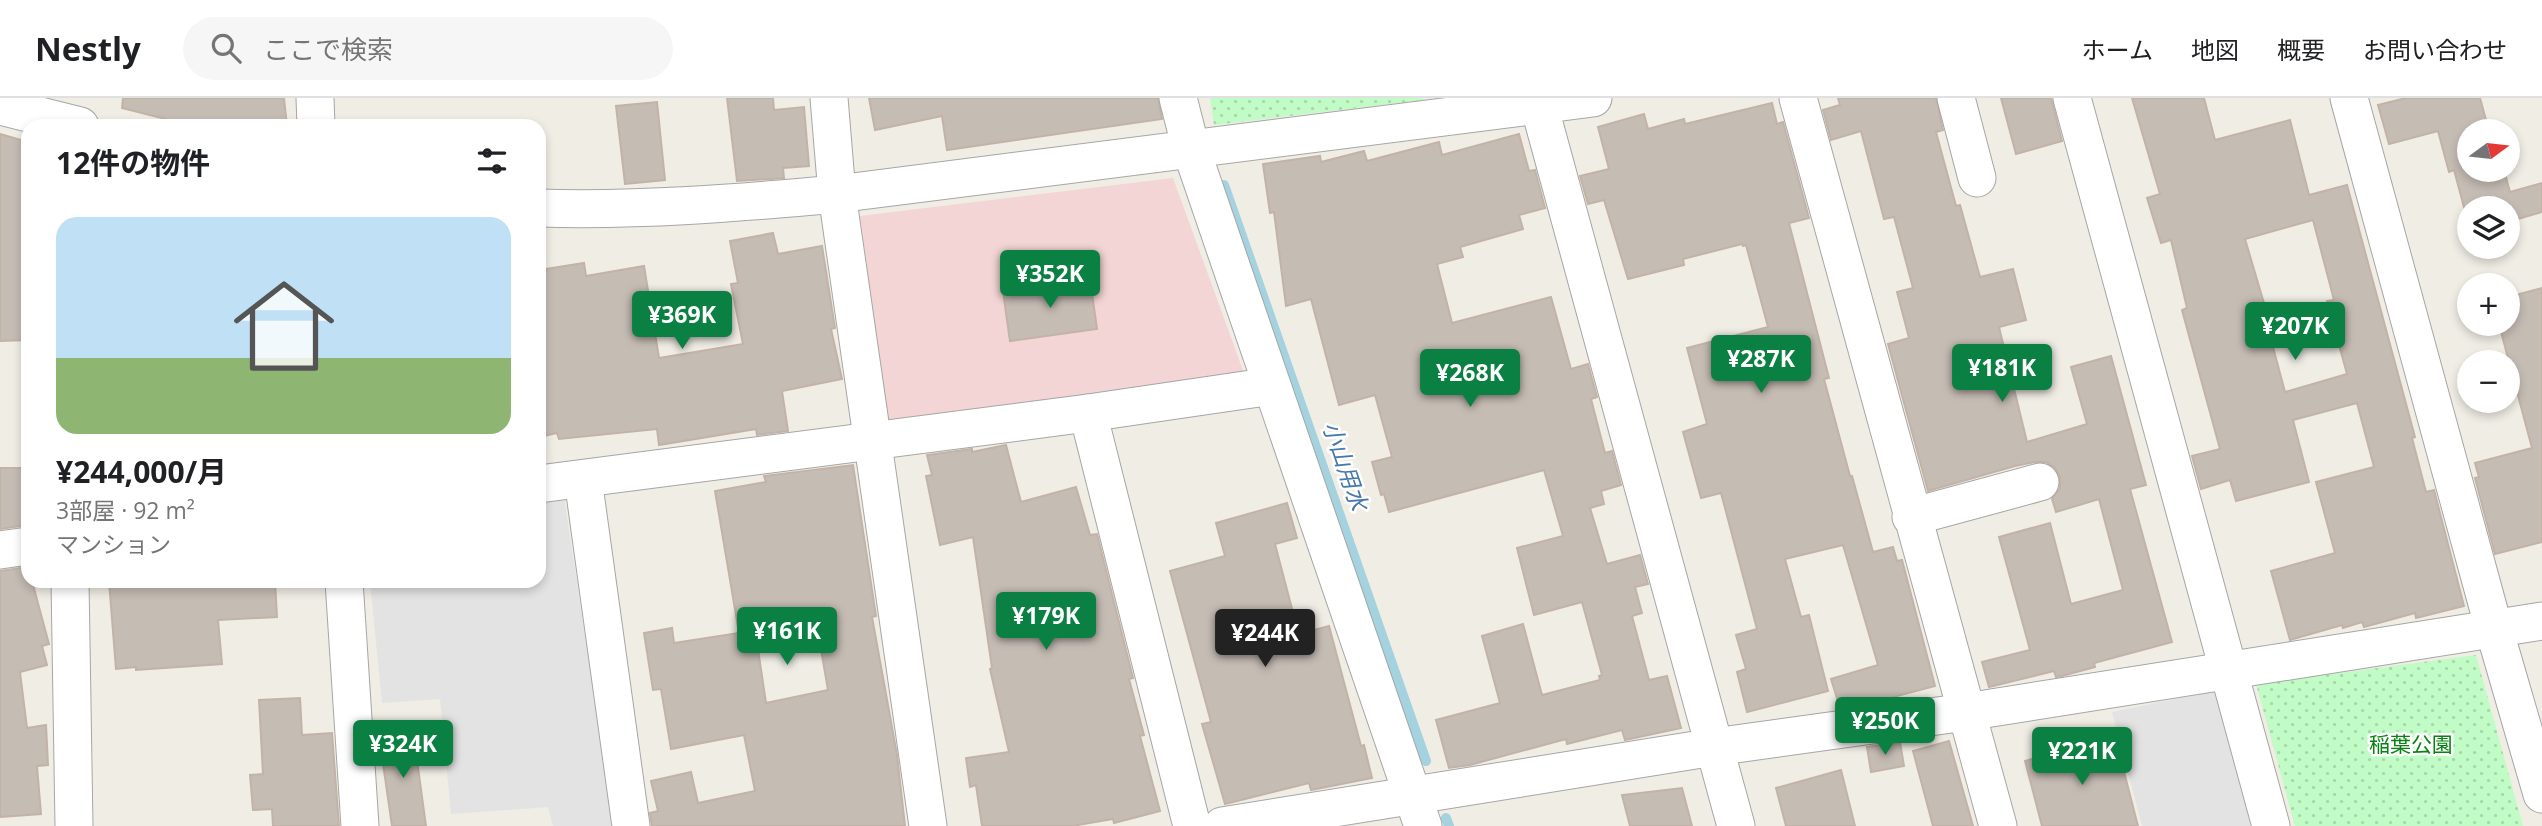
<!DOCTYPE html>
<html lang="ja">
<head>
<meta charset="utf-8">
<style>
  body { margin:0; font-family:"Open Sans","Noto Sans JP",sans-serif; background:#f6f6f6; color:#202124; height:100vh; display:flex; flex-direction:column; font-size:26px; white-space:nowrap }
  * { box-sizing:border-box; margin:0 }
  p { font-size:23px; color:#757577 }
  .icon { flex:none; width:38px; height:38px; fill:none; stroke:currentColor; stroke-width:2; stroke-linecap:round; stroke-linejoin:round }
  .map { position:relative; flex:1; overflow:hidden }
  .panel { position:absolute; left:21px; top:21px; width:525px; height:469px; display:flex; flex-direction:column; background:#fff; border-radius:21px; box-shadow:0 4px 10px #0003 }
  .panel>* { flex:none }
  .needle { width:46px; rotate:75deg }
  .fabs { position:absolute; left:2457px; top:21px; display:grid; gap:14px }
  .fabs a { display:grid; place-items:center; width:63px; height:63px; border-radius:50%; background:#fff; box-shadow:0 4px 10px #0003; font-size:35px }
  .price { position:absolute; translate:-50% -60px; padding:0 16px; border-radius:7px; background:#0b8043; color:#fff; font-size:23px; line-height:46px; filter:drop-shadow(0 2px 4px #0008) }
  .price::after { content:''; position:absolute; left:50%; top:42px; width:21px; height:16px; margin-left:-10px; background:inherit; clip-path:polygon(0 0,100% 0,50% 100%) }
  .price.current { background:#222; color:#fff }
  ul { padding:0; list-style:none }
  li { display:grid; align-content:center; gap:14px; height:371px; padding:0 35px }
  li span { display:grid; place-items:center; height:217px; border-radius:21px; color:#555 }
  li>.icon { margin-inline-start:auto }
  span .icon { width:126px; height:126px; fill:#fffc; stroke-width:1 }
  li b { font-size:30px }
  h2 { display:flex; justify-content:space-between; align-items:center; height:84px; padding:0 35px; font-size:30px }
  header { display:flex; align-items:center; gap:42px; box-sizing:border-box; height:98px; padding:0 35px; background:#fff; border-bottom:2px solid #e0e0e0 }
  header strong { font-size:33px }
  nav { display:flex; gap:38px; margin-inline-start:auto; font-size:24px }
  .search { width:490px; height:63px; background:#f6f6f6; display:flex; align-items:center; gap:18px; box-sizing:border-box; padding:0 24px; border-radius:38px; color:#757577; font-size:26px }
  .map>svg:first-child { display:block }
  .commercial { fill:#f2d5d4 }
  .park { fill:url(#park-dots) }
  .parking { fill:#e3e3e3 }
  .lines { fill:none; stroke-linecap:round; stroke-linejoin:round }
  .stream { stroke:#a4d2df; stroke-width:10 }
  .building { fill:#c5bcb4; stroke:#c3b3a7; stroke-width:2; fill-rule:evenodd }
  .minor-casing { stroke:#a6a6a6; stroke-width:39 }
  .minor { stroke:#fff; stroke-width:37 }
  .labels { text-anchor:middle; stroke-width:5; stroke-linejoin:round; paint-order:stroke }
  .park-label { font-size:21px; fill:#088312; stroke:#fff }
  .water-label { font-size:23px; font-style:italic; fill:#4578ab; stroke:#fff }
</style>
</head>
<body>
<header>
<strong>Nestly</strong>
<div class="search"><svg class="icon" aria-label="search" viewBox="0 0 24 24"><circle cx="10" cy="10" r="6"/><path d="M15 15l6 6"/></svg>ここで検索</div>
<nav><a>ホーム</a><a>地図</a><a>概要</a><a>お問い合わせ</a></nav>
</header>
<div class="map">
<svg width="2542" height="728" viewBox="0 0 2542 728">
  <defs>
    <pattern id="park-dots" width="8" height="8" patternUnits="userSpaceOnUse" patternTransform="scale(1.75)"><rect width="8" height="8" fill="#c1fbc6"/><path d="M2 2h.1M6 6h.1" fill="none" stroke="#a5d7aa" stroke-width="1.8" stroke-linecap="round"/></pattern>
  </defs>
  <rect width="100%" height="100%" fill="#f0ede5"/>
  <path class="commercial" d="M1173 80 1245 278 888 322 860 118Z"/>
  <g class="park">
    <path d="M1210 0H1423V2L1214 27Z"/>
    <path d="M2476 557 2523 728H2295L2256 586Z"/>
  </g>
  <g class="parking">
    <path d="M564 399 614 728H553L548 709 451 716 440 601 382 605 370 483H539V402Z"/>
    <path d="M2220 592 2257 728H2142L2112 614Z"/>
  </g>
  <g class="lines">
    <g class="stream">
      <path d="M1224 87 1426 663"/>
      <path d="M1446 720 1449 728"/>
    </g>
  </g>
  <g class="building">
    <path d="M123 0H284L287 28H193L122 10Z"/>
    <path d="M727 0H773L774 12 804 9 809 68 783 70 784 80 737 83Z"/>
    <path d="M869 0H1158L1162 21 947 52 942 18 875 32Z"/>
    <path d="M1838 0H1936L1943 32 1936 34 1956 108 1960 107 1980 179 2013 171 2026 222 1999 229 2027 344 2087 326 2071 269 2111 258 2146 387 2130 391 2172 544 2094 565 2095 569 2062 578 2056 579 2054 573 1989 589 1982 564 2030 552 1999 439 2050 425 2071 506 2123 492 2099 401 2056 414 2052 401 2060 390V379L2055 370 2046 364H2035L2015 368 1928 393 1888 246 1909 240 1897 194 1913 190 1894 119 1884 121 1861 33 1831 42 1823 12 1840 7Z"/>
    <path d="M2001 0H2051L2062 43 2016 56Z"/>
    <path d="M2132 0H2204L2215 42 2290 22 2309 97 2347 87 2415 339 2412 340 2426 394 2434 392 2464 508 2416 520 2415 515 2364 529 2362 524 2343 530 2342 527 2290 542 2271 473 2335 455 2316 384 2374 369 2357 305 2293 322 2309 384 2236 403 2230 382 2201 391 2192 358 2220 351 2182 212 2187 210 2171 142 2161 145 2147 100 2160 96ZM2313 122 2334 202 2327 203 2347 276 2285 294 2266 223 2269 222 2245 141Z"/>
    <path d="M2406 0H2480L2489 33H2469V72H2504L2510 94 2542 85V114L2508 124V110H2469V128L2454 72 2449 74 2438 33 2389 46 2378 7Z"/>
    <path d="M657 4 665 82 625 86 616 8Z"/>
    <path d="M1772 5 1777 26 1783 24 1809 120 1789 125 1829 280 1824 281 1850 378H1852L1873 454 1893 449 1897 463 1902 462 1935 588 1893 599V603L1840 610 1831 581 1878 567 1843 447 1785 461 1801 519 1809 517 1828 593 1747 614 1737 574 1746 571 1736 537 1757 531 1721 395 1701 400 1683 334 1707 326 1687 250 1768 229 1746 147 1743 148 1742 146 1683 161 1684 167 1628 181 1604 102 1588 106 1580 78 1609 71 1598 29 1644 16 1648 31 1684 21 1685 26Z"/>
    <path d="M0 36 28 44V242L0 243Z"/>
    <path d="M1519 36 1529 73 1535 72 1545 110 1519 117 1523 131 1460 149 1463 159 1437 166 1452 225 1551 199 1571 271 1588 266 1597 299 1591 301 1605 355 1612 353 1621 387 1601 393 1604 406 1590 410 1607 466 1640 457 1648 486 1635 489 1642 515 1632 518 1649 582 1667 578 1681 630 1625 642 1622 632 1567 646 1566 641 1470 667 1449 670 1436 622 1500 605 1482 538 1523 526 1542 597 1600 582 1599 578 1602 577 1582 504 1534 517 1517 450 1563 438 1544 372 1389 414 1384 396 1381 397 1372 364 1392 359 1375 297 1339 307 1311 201 1286 208 1274 114 1270 115 1263 66 1320 58 1321 64 1364 53 1367 63 1439 44 1442 57Z"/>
    <path d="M773 135 778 156 822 148 835 230 831 231 842 281 782 293 788 333 757 337 756 331 659 347 657 331 559 341 557 335 539 339V172L584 165 586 178 644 168 659 260 743 246 731 186 738 185 730 143Z"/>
    <path d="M1090 181 1097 231 1010 243 1003 193Z"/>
    <path d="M2542 190V444L2495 456 2475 380 2479 379 2475 365 2532 350 2500 230 2497 226H2508V199Z"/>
    <path d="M1006 347 1021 404 1076 389 1090 437 1097 436 1133 580 1129 581 1144 637 1140 638 1160 713 1114 725 1113 721 1072 728H982L976 687 970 689 966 660 1009 654 990 571 992 570 973 439 940 447 926 378 932 377 927 357 972 351V354Z"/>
    <path d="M853 367 876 518 872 519 897 657 905 728H652L650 715 658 713 651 683 691 674 698 705 755 693 744 637 671 651 661 591 653 592 644 535 672 530 674 545 739 535 715 393 766 384 764 378ZM817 528 828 592 766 605 756 538Z"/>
    <path d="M0 370H28V427L0 431Z"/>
    <path d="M1287 405 1297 440 1275 446 1296 526 1301 525 1303 535 1329 528 1361 648 1364 647 1372 680 1311 692 1309 685 1225 706 1202 626 1211 624 1170 473 1225 458 1216 425Z"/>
    <path d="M28 469V483H32L49 546 42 548 47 567 20 574 27 630 46 627 48 667 37 668 41 716 0 719V473Z"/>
    <path d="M109 483H275L277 519 218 522 222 566 136 572V569L116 571Z"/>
    <path d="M300 600 302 637 332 635 339 728H273L272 711 253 712 250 677 263 676 259 602Z"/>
    <path d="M413 633 426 728H392L379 638Z"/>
    <path d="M2115 639 2138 728H2042L2025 663Z"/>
    <path d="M1949 643 1973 728H1933L1913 653Z"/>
    <path d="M1900 644 1904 668 1871 674 1867 649Z"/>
    <path d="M1841 672 1855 728H1786L1776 690Z"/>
    <path d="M1682 690 1692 728H1630L1622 697Z"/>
  </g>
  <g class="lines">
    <g class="minor-casing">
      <g id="minor">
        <path d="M315 0 316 28"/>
        <path d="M829 0 837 96 928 728"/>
        <path d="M1178 0 1191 51 1423 728"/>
        <path d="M1537 0 1736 728"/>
        <path d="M1798 0 1998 728"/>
        <path d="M1956 0 1977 80"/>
        <path d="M2072 0 2271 728"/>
        <path d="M2349 0 2494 531 2542 696"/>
        <path d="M0 8 80 28"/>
        <path d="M539 110C638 113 738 105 837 96L1593 0"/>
        <path d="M1088 315 1192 728"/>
        <path d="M583 381 631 728"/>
        <path d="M539 386 1088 315 1272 288"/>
        <path d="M1911 419 2040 384"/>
        <path d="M0 452 28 448"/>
        <path d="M70 483 74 728"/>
        <path d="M344 483 360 728"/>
        <path d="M1222 728 1714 649 1966 614 2542 523"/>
      </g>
    </g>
    <use href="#minor" class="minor"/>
  </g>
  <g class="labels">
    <g class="park-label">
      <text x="2411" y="654">稲葉公園</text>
    </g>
    <g class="water-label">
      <text transform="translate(1345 368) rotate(71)" y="8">小山用水</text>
    </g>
  </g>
</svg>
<div class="fabs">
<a><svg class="needle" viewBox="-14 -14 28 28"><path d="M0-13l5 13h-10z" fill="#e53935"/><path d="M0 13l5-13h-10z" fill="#757577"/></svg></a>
<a><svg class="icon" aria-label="layers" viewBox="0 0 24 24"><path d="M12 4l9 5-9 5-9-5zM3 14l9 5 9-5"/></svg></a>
<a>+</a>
<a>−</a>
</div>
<b class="price" style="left:1050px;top:212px">¥352K</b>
<b class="price" style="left:682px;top:253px">¥369K</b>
<b class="price" style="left:2295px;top:264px">¥207K</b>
<b class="price" style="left:1761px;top:297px">¥287K</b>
<b class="price" style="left:2002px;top:306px">¥181K</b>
<b class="price" style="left:1470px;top:311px">¥268K</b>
<b class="price" style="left:1046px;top:554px">¥179K</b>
<b class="price" style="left:787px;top:569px">¥161K</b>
<b class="price current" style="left:1265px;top:571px">¥244K</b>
<b class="price" style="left:1885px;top:659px">¥250K</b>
<b class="price" style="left:403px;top:682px">¥324K</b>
<b class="price" style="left:2082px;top:689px">¥221K</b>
<section class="panel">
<h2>12件の物件<svg class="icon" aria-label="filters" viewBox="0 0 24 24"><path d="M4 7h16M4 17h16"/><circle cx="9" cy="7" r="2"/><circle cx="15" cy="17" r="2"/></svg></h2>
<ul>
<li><span style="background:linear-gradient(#bfe0f5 65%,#8fb573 0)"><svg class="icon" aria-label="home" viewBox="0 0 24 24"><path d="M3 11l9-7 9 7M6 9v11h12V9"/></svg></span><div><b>¥244,000/月</b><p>3部屋 · 92 m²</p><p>マンション</p></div></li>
</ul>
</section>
</div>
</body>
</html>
